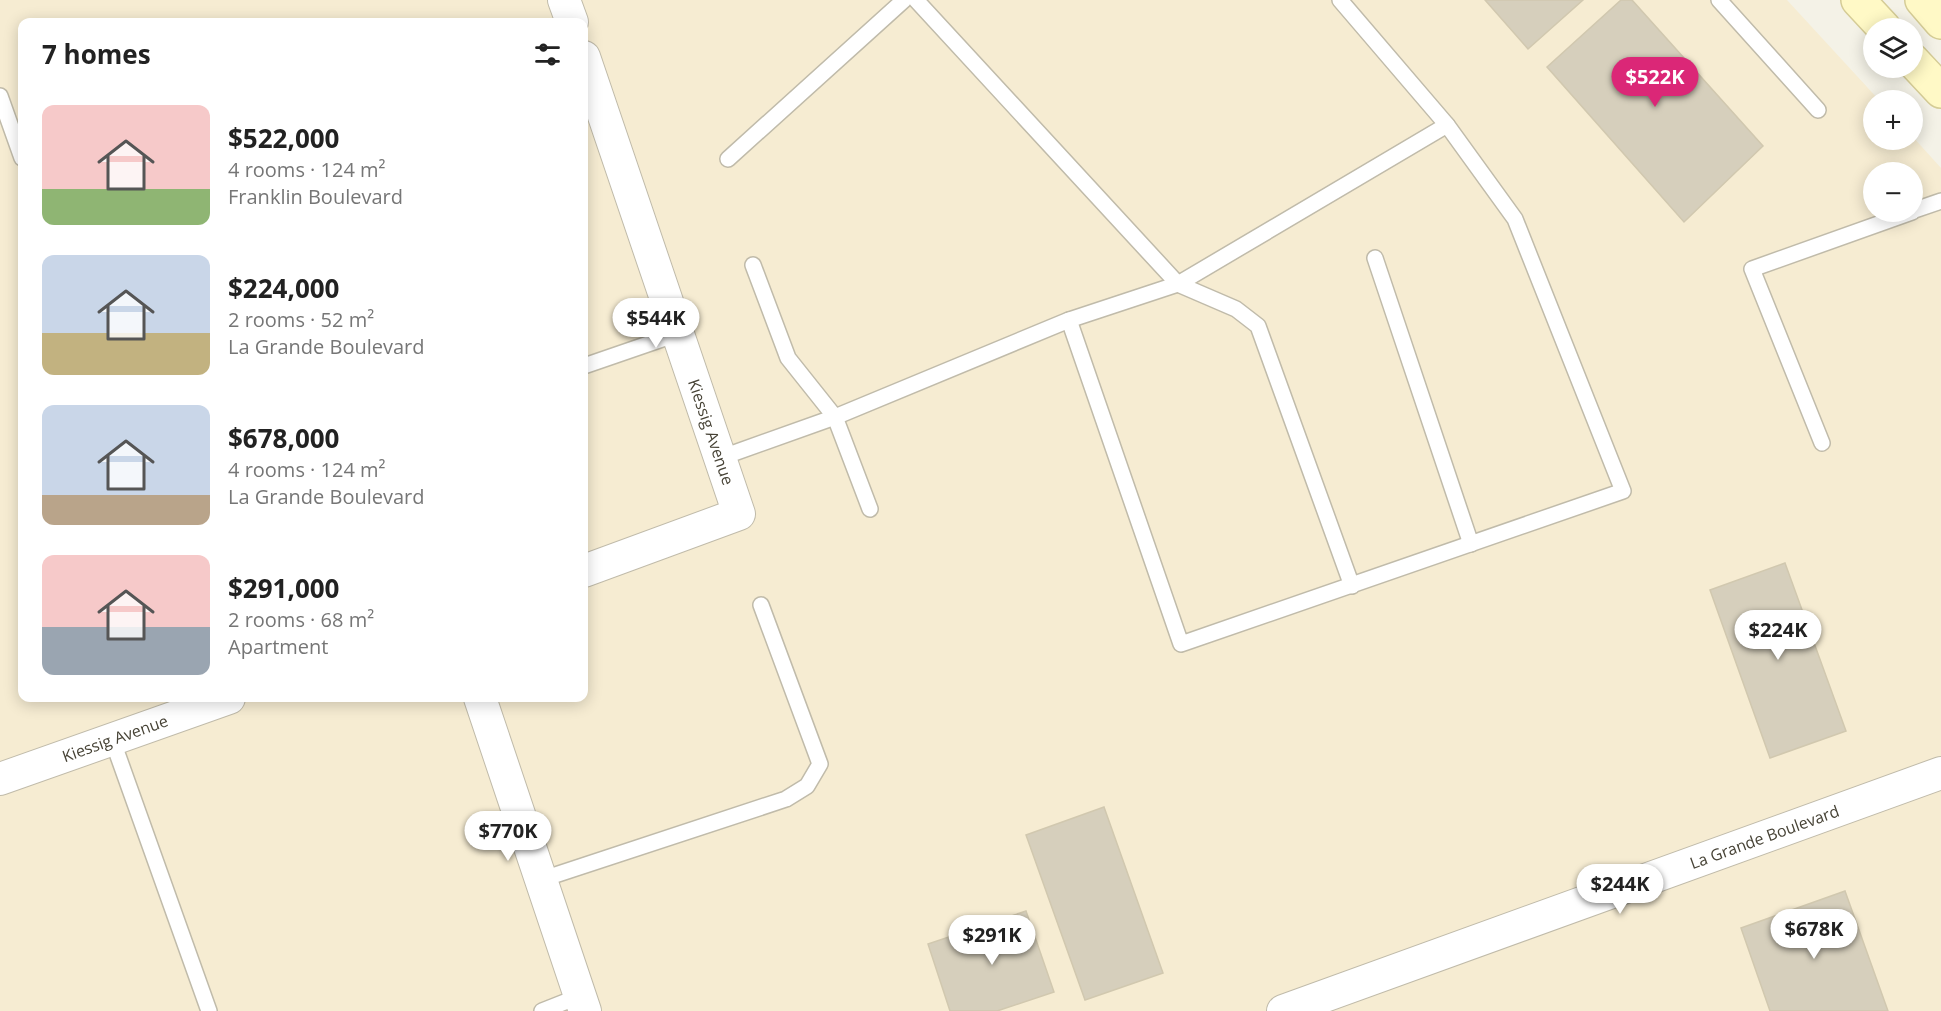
<!DOCTYPE html>
<html lang="en">
<head>
<meta charset="utf-8">
<style>
  body { margin:0; font-family:"Open Sans",sans-serif; background:#f2f2f2; color:#222; height:100vh; display:flex; flex-direction:column; font-size:22px; white-space:nowrap }
  * { box-sizing:border-box; margin:0 }
  p { font-size:20px; color:#767676 }
  .icon { flex:none; width:33px; height:33px; fill:none; stroke:currentColor; stroke-width:2; stroke-linecap:round; stroke-linejoin:round }
  .map { position:relative; flex:1; overflow:hidden }
  .details { position:absolute; left:18px; top:18px; width:570px; height:684px; display:flex; flex-direction:column; background:#fff; border-radius:12px; box-shadow:0 3px 15px #0003 }
  .details>* { flex:none }
  .controls { position:absolute; left:1863px; top:18px; display:grid; gap:12px }
  .controls a { display:grid; place-items:center; width:60px; height:60px; border-radius:50%; background:#fff; box-shadow:0 3px 15px #0003; font-size:30px }
  .price { position:absolute; translate:-50% -51px; padding:0 14px; border-radius:21px; background:#fff; color:#222; font-size:20px; line-height:39px; filter:drop-shadow(0 2px 3px #0008) }
  .price::after { content:''; position:absolute; left:50%; top:36px; width:18px; height:14px; margin-left:-9px; background:inherit; clip-path:polygon(0 0,100% 0,50% 100%) }
  .price.current { background:#db2777; color:#fff }
  ul { padding:0; list-style:none }
  li { display:flex; align-items:center; gap:18px; height:150px; padding:0 24px }
  li span { display:grid; place-items:center; flex:none; width:168px; height:120px; border-radius:12px; color:#555 }
  li>.icon { margin-inline-start:auto }
  span .icon { width:72px; height:72px; fill:#fffc; stroke-width:1 }
  li b { font-size:26px }
  h2 { display:flex; justify-content:space-between; align-items:center; height:72px; padding:0 24px; font-size:26px }
  .map>svg:first-child { display:block }
  .commercial { fill:#f6ecd2; fill-rule:evenodd }
  .building { fill:#d6cfbc; stroke:#d1c8af; stroke-width:1.5 }
  .lines { fill:none; stroke-linecap:round; stroke-linejoin:round }
  .service-casing { stroke:#c0bbaa; stroke-width:18 }
  .minor-casing { stroke:#c0bbaa; stroke-width:34 }
  .secondary-casing { stroke:#d5cc96; stroke-width:36 }
  .service { stroke:#fff; stroke-width:15 }
  .minor { stroke:#fff; stroke-width:32 }
  .secondary { stroke:#fff9c6; stroke-width:33 }
  .labels { text-anchor:middle; stroke-width:4.5; stroke-linejoin:round; paint-order:stroke }
  .street-label { font-size:16px; fill:#474336; stroke:#fff }
</style>
</head>
<body>
<div class="map">
<svg width="1941" height="1011" viewBox="0 0 1941 1011">
  <rect width="100%" height="100%" fill="#f4f2e7"/>
  <path class="commercial" d="M0 0H1787L1879 100H1874V140H1912L1913 137 1941 168V1011H0ZM22 22H584V698H22ZM1874 172H1912V212H1874Z"/>
  <g class="building">
    <path d="M1485 0H1583L1528 49Z"/>
    <path d="M1621 0H1632L1763 146 1684 222 1547 67Z"/>
    <path d="M1785 563 1846 731 1770 758 1710 590Z"/>
    <path d="M1104 807 1163 973 1085 1000 1026 835Z"/>
    <path d="M1845 891 1888 1011H1770L1741 928Z"/>
    <path d="M1026 911 1054 992 997 1011H950L928 944Z"/>
  </g>
  <g class="lines">
    <g class="service-casing">
      <g id="service">
        <path d="M916 0 1178 284 1236 309 1258 326 1352 586"/>
        <path d="M1719 0 1818 110"/>
        <path d="M0 96 22 158"/>
        <path d="M728 159 904 0"/>
        <path d="M1912 211 1941 201"/>
        <path d="M1375 258 1471 544"/>
        <path d="M753 265 788 358 835 417 870 509"/>
        <path d="M1069 320 1181 644 1623 491 1515 219 1447 125 1340 0"/>
        <path d="M584 366 677 334"/>
        <path d="M1822 443 1752 269 1912 212"/>
        <path d="M720 458 835 417 1069 320 1178 284 1447 125"/>
        <path d="M112 739 209 1011"/>
        <path d="M540 880 786 799 807 786 820 764 761 605"/>
        <path d="M542 1011 580 996"/>
      </g>
    </g>
    <g class="minor-casing">
      <g id="minor">
        <path d="M564 0 572 22"/>
        <path id="s1" d="M584 57 739 514 584 571"/>
        <path d="M480 698 585 1011"/>
        <path id="s2" d="M0 779 229 698"/>
        <path id="s3" d="M1283 1011 1941 773"/>
      </g>
    </g>
    <g class="secondary-casing">
      <g id="secondary">
        <path d="M1858 0 1884 28"/>
        <path d="M1922 0 1941 22"/>
        <path d="M1912 60 1941 91"/>
      </g>
    </g>
    <use href="#service" class="service"/>
    <use href="#minor" class="minor"/>
    <use href="#secondary" class="secondary"/>
  </g>
  <g class="labels">
    <g class="street-label">
      <text dy="6" stroke="none"><textPath href="#s1" startOffset="396">Kiessig Avenue</textPath></text>
      <text dy="6" stroke="none"><textPath href="#s2" startOffset="122">Kiessig Avenue</textPath></text>
      <text dy="6" stroke="none"><textPath href="#s3" startOffset="512">La Grande Boulevard</textPath></text>
    </g>
  </g>
</svg>
<div class="controls">
<a><svg class="icon" aria-label="layers" viewBox="0 0 24 24"><path d="M12 4l9 5-9 5-9-5zM3 14l9 5 9-5"/></svg></a>
<a>+</a>
<a>−</a>
</div>
<b class="price current" style="left:1655px;top:108px">$522K</b>
<b class="price" style="left:656px;top:349px">$544K</b>
<b class="price" style="left:1778px;top:661px">$224K</b>
<b class="price" style="left:508px;top:862px">$770K</b>
<b class="price" style="left:1620px;top:915px">$244K</b>
<b class="price" style="left:1814px;top:960px">$678K</b>
<b class="price" style="left:992px;top:966px">$291K</b>
<section class="details">
<h2>7 homes<svg class="icon" aria-label="filters" viewBox="0 0 24 24"><path d="M4 7h16M4 17h16"/><circle cx="9" cy="7" r="2"/><circle cx="15" cy="17" r="2"/></svg></h2>
<ul>
<li><span style="background:linear-gradient(#f6c9c9 70%,#8fb573 0)"><svg class="icon" aria-label="home" viewBox="0 0 24 24"><path d="M3 11l9-7 9 7M6 9v11h12V9"/></svg></span><div><b>$522,000</b><p>4 rooms · 124 m²</p><p>Franklin Boulevard</p></div></li>
<li><span style="background:linear-gradient(#c9d6e8 65%,#c2b280 0)"><svg class="icon" aria-label="home" viewBox="0 0 24 24"><path d="M3 11l9-7 9 7M6 9v11h12V9"/></svg></span><div><b>$224,000</b><p>2 rooms · 52 m²</p><p>La Grande Boulevard</p></div></li>
<li><span style="background:linear-gradient(#c9d6e8 75%,#b9a48a 0)"><svg class="icon" aria-label="home" viewBox="0 0 24 24"><path d="M3 11l9-7 9 7M6 9v11h12V9"/></svg></span><div><b>$678,000</b><p>4 rooms · 124 m²</p><p>La Grande Boulevard</p></div></li>
<li><span style="background:linear-gradient(#f6c9c9 60%,#9aa5b1 0)"><svg class="icon" aria-label="home" viewBox="0 0 24 24"><path d="M3 11l9-7 9 7M6 9v11h12V9"/></svg></span><div><b>$291,000</b><p>2 rooms · 68 m²</p><p>Apartment</p></div></li>
</ul>
</section>
</div>
</body>
</html>
